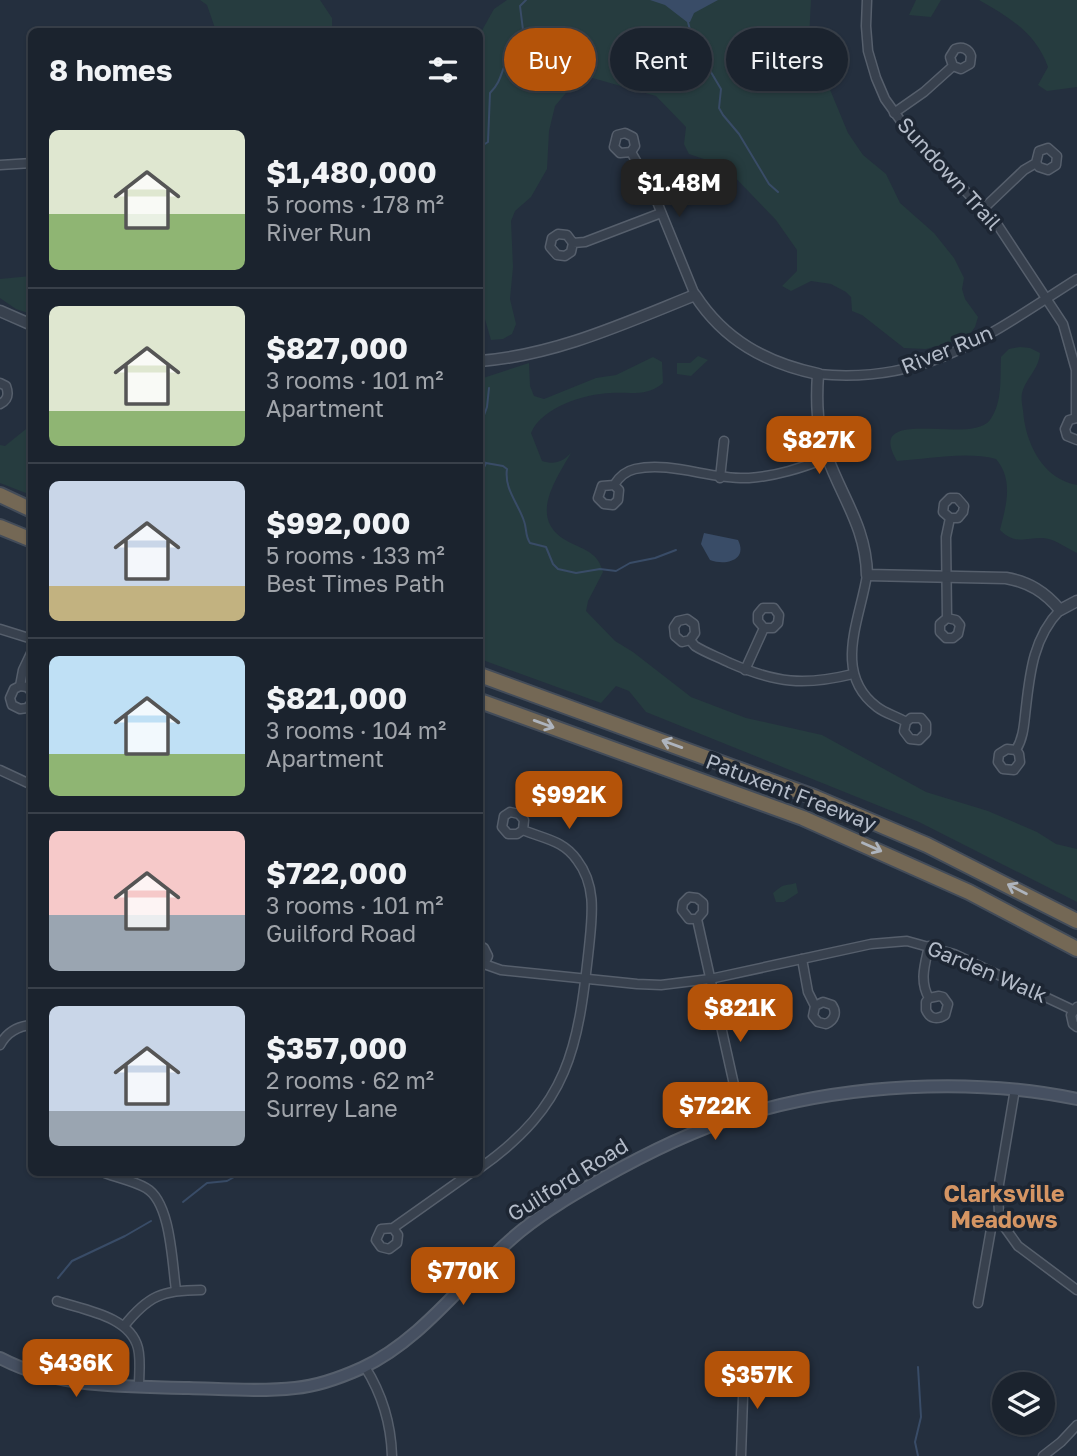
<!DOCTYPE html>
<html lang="en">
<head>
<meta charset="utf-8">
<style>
  body { margin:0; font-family:"Golos Text",sans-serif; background:#282f3a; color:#f1f3f6; height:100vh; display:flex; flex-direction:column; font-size:26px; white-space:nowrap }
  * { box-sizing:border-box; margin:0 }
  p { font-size:23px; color:#a0a4aa }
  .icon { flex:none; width:38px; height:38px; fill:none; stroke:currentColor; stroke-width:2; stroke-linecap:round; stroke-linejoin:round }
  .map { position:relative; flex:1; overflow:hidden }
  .sheet { position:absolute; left:28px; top:28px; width:455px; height:1148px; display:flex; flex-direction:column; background:#1b232e; border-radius:10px; box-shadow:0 2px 5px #0004,0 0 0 2px #39404a }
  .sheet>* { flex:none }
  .top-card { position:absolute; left:504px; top:28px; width:467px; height:63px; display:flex; gap:14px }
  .fabs { position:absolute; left:992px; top:1372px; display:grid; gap:14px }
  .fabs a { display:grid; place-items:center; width:63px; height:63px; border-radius:50%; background:#1b232e; box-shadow:0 2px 5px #0004,0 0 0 2px #39404a; font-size:35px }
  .price { position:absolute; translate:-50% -60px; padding:0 16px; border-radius:14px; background:#b45309; color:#fff; font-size:23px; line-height:46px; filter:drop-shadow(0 2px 4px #0008) }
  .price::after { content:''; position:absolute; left:50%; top:42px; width:21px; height:16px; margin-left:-10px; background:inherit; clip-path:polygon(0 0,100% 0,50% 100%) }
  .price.selected { background:#222; color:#fff }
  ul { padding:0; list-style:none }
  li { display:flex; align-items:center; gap:21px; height:175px; padding:0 21px }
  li+li { border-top:2px solid #39404a }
  li span { display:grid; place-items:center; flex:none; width:196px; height:140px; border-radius:10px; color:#555 }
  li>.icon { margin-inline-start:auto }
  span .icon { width:84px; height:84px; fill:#fffc; stroke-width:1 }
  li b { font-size:30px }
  h2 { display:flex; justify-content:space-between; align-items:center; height:84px; padding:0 21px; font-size:30px }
  .pill { padding:0 24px; border-radius:32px; background:#1b232e; box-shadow:0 2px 5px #0004,0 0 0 2px #39404a; font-size:24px; line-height:63px }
  .pill.selected { background:#b45309; color:#fff }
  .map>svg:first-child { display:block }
  .green { fill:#263c3f }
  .water { fill:#394c67 }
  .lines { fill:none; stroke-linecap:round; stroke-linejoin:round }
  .stream { stroke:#394c67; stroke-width:2 }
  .minor-casing { stroke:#565f6c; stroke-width:11 }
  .tertiary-casing { stroke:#565f6c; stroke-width:13 }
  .secondary-casing { stroke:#565f6c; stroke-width:14 }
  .motorway-casing { stroke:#434c59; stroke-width:18 }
  .minor { stroke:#38414e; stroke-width:8 }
  .tertiary { stroke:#38414e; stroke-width:10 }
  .secondary { stroke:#465061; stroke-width:10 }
  .motorway { stroke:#746855; stroke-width:14 }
  .oneway { stroke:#aeb4bd }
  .labels { text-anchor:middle; stroke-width:7; stroke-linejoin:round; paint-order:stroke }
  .street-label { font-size:21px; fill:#b4bcc9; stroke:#1d2633 }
  .neighbourhood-label { font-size:23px; font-weight:bold; fill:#d59563; stroke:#1d2633 }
</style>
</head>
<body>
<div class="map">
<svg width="1077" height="1456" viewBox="0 0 1077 1456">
  <rect width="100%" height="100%" fill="#242f3e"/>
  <g class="green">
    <path d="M200 0H320L332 18V31H216L207 5Z"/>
    <path d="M507 0H811L809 39 848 133 863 155 886 174 900 203 934 233 954 258 964 278 962 289 965 299 978 317 975 327 968 336 958 340 926 349 904 348 862 315 852 311 851 297 846 292 831 284 811 281 791 291 782 286 797 271V250L776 220 724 166 689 154 684 144 686 127 656 96 589 77 570 88 555 106 549 131 547 169 531 197 515 211 511 221 513 267 510 299 516 324 512 334 503 339 491 340 484 316 480 311V34L494 9Z"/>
    <path d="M916 0H941L931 17 909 15Z"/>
    <path d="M979 0H1077V87L1047 91 1038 85 1048 67C1036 33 1009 17 979 0Z"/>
    <path d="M31 276H32L31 314 16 309 0 298V279Z"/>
    <path d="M1020 347 1030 348 1040 353C1039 369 1026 378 1022 393 1021 398 1022 405 1023 410 1025 442 1042 479 1077 485V553C1069 549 1060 543 1052 540 1032 533 1019 549 1000 530 1006 506 1014 480 996 459 966 451 928 459 897 461 863 404 971 446 990 420 1003 402 1000 377 1001 357L1009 349Z"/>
    <path d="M698 356 708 360 691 376 677 374V363H690Z"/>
    <path d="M653 357 662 362 663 383C647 397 630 392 611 393 584 394 542 407 531 433L542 461C555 465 562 462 571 453 553 484 526 523 573 544 588 551 598 554 603 572L588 601 586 611 615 641 633 652 691 697 746 718 822 735 926 792 988 811 1037 832 1056 844 1077 849V902L919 822 646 712 629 691 616 686 601 703 480 659V379L529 363 530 386 534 396 544 399 596 378 616 375Z"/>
    <path d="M31 425V495L0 483V445L5 446Z"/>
    <path d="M796 883 798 893 784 902H776L773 893C786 883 780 887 796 883Z"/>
  </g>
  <g class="water">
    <path d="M650 0H718L694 13 690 22H687L665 5Z"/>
    <path d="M704 533 738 540C748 560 726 566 710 560L701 544Z"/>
  </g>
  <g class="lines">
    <g class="stream">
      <path d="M688 22 693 42 721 89 719 108 723 115 739 134 769 184 778 192"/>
      <path d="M480 147 488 142 490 93C506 77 499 64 517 48L514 39 523 30 520 6 526 0"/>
      <path d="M480 440V426L487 407 489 388"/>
      <path d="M480 461 486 463 480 476"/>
      <path d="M486 463 503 466 507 469C504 489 518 503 524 521 527 529 525 536 530 543L546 547 553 564 558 569 576 573 600 569 616 571 630 563 655 558 676 550"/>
      <path d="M183 1202 207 1183 227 1181 243 1172"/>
      <path d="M58 1278 72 1261 125 1236 151 1221"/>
      <path d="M918 1367 921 1417 915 1442 918 1456"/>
    </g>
    <g class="minor-casing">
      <g id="minor">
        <path d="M867 0 866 26 868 51 876 78 885 99 908 131 997 224 1063 324 1076 370V417"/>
        <path d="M894 113 924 92 953 66 950 57 955 49C962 46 969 49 971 56L970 64 961 69 953 66"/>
        <path d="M631 152 635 146 633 137 625 133 617 135 614 147 620 153 631 152 651 187 695 295"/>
        <path d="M0 165 32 163"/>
        <path d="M983 209 1024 170 1036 163 1039 151 1048 148 1057 156 1056 165 1048 170 1039 167 1036 163"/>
        <path d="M573 243 571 252 565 256 557 255 550 247 552 238 558 234 567 235 573 243 585 242 661 213"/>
        <path d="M818 374C927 385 990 334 1077 279"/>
        <path d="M0 383 6 386C9 394 8 400 0 404"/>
        <path d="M1077 418 1069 420 1065 429 1067 436 1077 440"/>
        <path d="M720 478 724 441"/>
        <path d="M614 485 619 490 618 500 613 505 604 504 598 498 602 486 614 485C619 477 626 471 635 469 672 461 711 480 749 478 777 476 801 468 827 458"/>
        <path d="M867 575C860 620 832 673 877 707 886 714 897 716 906 722L911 718H921L926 724V733L919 740 910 739 904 731 906 722"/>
        <path d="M947 618 940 624V632L946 638H953L958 634 960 625 956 620 947 618 946 537 950 518H958L963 512 964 506 957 498H950L944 504 943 512 950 518"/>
        <path d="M0 629 32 639"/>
        <path d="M690 640 682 642 675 636 674 627 678 621 687 619 694 624 695 633 690 640 695 646C706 653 718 657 730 663 776 683 804 686 853 674"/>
        <path d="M32 651 23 670 20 686 14 689 10 698 12 705 20 709 27 708 32 703"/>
        <path d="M745 670 764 628H773L778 623 779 615 774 608H763L758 614V621L764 628"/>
        <path d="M20 686 27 687 32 692"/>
        <path d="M1016 750 1007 749 999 754 998 762 1003 769 1014 770 1020 762 1019 754 1016 750C1024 737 1024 723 1026 707 1030 671 1034 637 1060 610"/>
        <path d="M0 770 32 785"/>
        <path d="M697 919 703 912V903L697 898 689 897 683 903 682 910 689 919H697L741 1116"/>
        <path d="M480 946 484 948 488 956 484 964 480 967"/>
        <path d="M929 946C925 964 919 981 929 998L926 1002V1010C930 1019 937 1020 945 1015L948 1004 943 997 939 996 929 998"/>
        <path d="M802 959 808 992 815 1006 823 1002 832 1005C837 1012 835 1020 826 1024L818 1022 813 1016 815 1006"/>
        <path d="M484 964 501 970 637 984 661 985 710 979 871 944 907 941 954 954 1073 1010"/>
        <path d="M1077 1007 1071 1015 1073 1024 1077 1027"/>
        <path d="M0 1045C7 1032 17 1026 32 1025"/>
        <path d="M1015 1089 998 1190 999 1214 1003 1225 1018 1246 1077 1290"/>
        <path d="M480 1168C569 1105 578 1049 589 947 592 917 597 886 577 860 563 840 544 839 523 830L524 820 519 814 510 812 504 816 502 827 508 834H517L523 830"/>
        <path d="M105 1173C118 1178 134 1181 146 1188 171 1202 172 1263 176 1290"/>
        <path d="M393 1228 398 1235 397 1243 389 1249 381 1247 376 1240 381 1229 393 1228 472 1172"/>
        <path d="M57 1301C84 1310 130 1316 138 1348 141 1360 139 1374 139 1386"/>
        <path d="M978 1303 991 1229 999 1214"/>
        <path d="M124 1326C148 1296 162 1290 201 1290"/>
        <path d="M365 1367C382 1394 391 1423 392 1456"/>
        <path d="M735 1376 742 1390 743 1397 741 1456"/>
        <path d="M1043 1456 1061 1442 1077 1425"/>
      </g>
    </g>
    <g class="tertiary-casing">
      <g id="tertiary">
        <path d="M0 311 32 325"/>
        <path d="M480 361C556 355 625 323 695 295 724 340 766 363 818 374 816 403 817 429 827 456 842 498 866 527 867 575L1006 578C1029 582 1045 592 1060 610L1077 601"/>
      </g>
    </g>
    <g class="secondary-casing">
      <path id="secondary" d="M0 1358C59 1389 124 1386 189 1388 224 1389 260 1392 295 1388 318 1386 342 1377 362 1368 426 1338 468 1273 522 1230 547 1210 573 1195 601 1179 645 1154 691 1131 740 1116 843 1084 972 1077 1077 1099"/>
    </g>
    <g class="motorway-casing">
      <g id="motorway">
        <path d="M0 495 32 510"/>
        <path d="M0 527 32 540"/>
        <path d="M480 675 814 797 927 845 1077 921"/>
        <path d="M480 701 803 818 969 892 1077 949"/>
      </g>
    </g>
    <use href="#minor" class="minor"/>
    <use href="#tertiary" class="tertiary"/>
    <use href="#secondary" class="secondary"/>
    <use href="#motorway" class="motorway"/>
  </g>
  <defs><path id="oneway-shaft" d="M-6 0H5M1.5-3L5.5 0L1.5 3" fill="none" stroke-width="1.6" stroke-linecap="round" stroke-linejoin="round" transform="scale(1.75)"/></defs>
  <g class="oneway">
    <use href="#oneway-shaft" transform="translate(544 724) rotate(20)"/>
    <use href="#oneway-shaft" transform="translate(672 744) rotate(-160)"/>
    <use href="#oneway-shaft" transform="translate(872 847) rotate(24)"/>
    <use href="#oneway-shaft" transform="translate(1017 889) rotate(-153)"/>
  </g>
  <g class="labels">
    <g class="street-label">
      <text transform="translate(949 174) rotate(48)" y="7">Sundown Trail</text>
      <text transform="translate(947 350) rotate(-22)" y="7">River Run</text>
      <text transform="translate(791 793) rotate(21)" y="7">Patuxent Freeway</text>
      <text transform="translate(987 972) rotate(23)" y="7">Garden Walk</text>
      <text transform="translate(568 1180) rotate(-32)" y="7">Guilford Road</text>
    </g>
    <g class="neighbourhood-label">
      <text x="1004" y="1202">Clarksville<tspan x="1004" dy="26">Meadows</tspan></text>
    </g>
  </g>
</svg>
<div class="fabs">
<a><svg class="icon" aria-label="layers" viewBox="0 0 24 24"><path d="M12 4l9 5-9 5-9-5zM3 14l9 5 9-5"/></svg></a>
</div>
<b class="price selected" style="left:679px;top:219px">$1.48M</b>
<b class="price" style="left:819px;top:476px">$827K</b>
<b class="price" style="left:569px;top:831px">$992K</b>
<b class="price" style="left:740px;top:1044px">$821K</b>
<b class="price" style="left:715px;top:1142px">$722K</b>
<b class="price" style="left:463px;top:1307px">$770K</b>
<b class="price" style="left:76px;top:1399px">$436K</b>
<b class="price" style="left:757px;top:1411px">$357K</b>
<div class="top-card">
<a class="pill selected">Buy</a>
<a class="pill">Rent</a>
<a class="pill">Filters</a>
</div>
<section class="sheet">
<h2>8 homes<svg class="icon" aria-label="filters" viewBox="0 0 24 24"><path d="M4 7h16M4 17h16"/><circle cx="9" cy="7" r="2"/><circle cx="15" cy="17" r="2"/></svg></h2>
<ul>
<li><span style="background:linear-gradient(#dfe7d0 60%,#8fb573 0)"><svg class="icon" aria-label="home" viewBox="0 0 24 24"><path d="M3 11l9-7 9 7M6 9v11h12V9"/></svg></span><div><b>$1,480,000</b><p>5 rooms · 178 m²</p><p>River Run</p></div></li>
<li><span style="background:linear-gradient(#dfe7d0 75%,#8fb573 0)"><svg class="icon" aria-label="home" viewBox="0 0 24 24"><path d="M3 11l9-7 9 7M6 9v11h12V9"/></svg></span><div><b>$827,000</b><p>3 rooms · 101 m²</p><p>Apartment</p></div></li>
<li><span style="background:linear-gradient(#c9d6e8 75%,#c2b280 0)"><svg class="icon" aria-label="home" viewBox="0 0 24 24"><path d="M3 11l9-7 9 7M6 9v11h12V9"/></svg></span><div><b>$992,000</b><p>5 rooms · 133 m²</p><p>Best Times Path</p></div></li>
<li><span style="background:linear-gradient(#bfe0f5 70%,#8fb573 0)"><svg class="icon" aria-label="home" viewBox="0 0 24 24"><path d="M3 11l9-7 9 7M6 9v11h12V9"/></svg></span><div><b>$821,000</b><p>3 rooms · 104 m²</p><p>Apartment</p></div></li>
<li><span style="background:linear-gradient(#f6c9c9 60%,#9aa5b1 0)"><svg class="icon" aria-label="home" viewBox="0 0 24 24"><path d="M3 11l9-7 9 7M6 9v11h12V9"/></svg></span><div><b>$722,000</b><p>3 rooms · 101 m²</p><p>Guilford Road</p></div></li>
<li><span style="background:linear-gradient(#c9d6e8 75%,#9aa5b1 0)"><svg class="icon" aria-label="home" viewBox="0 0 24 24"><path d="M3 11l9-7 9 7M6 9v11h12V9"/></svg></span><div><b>$357,000</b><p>2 rooms · 62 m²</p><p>Surrey Lane</p></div></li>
</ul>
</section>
</div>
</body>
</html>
